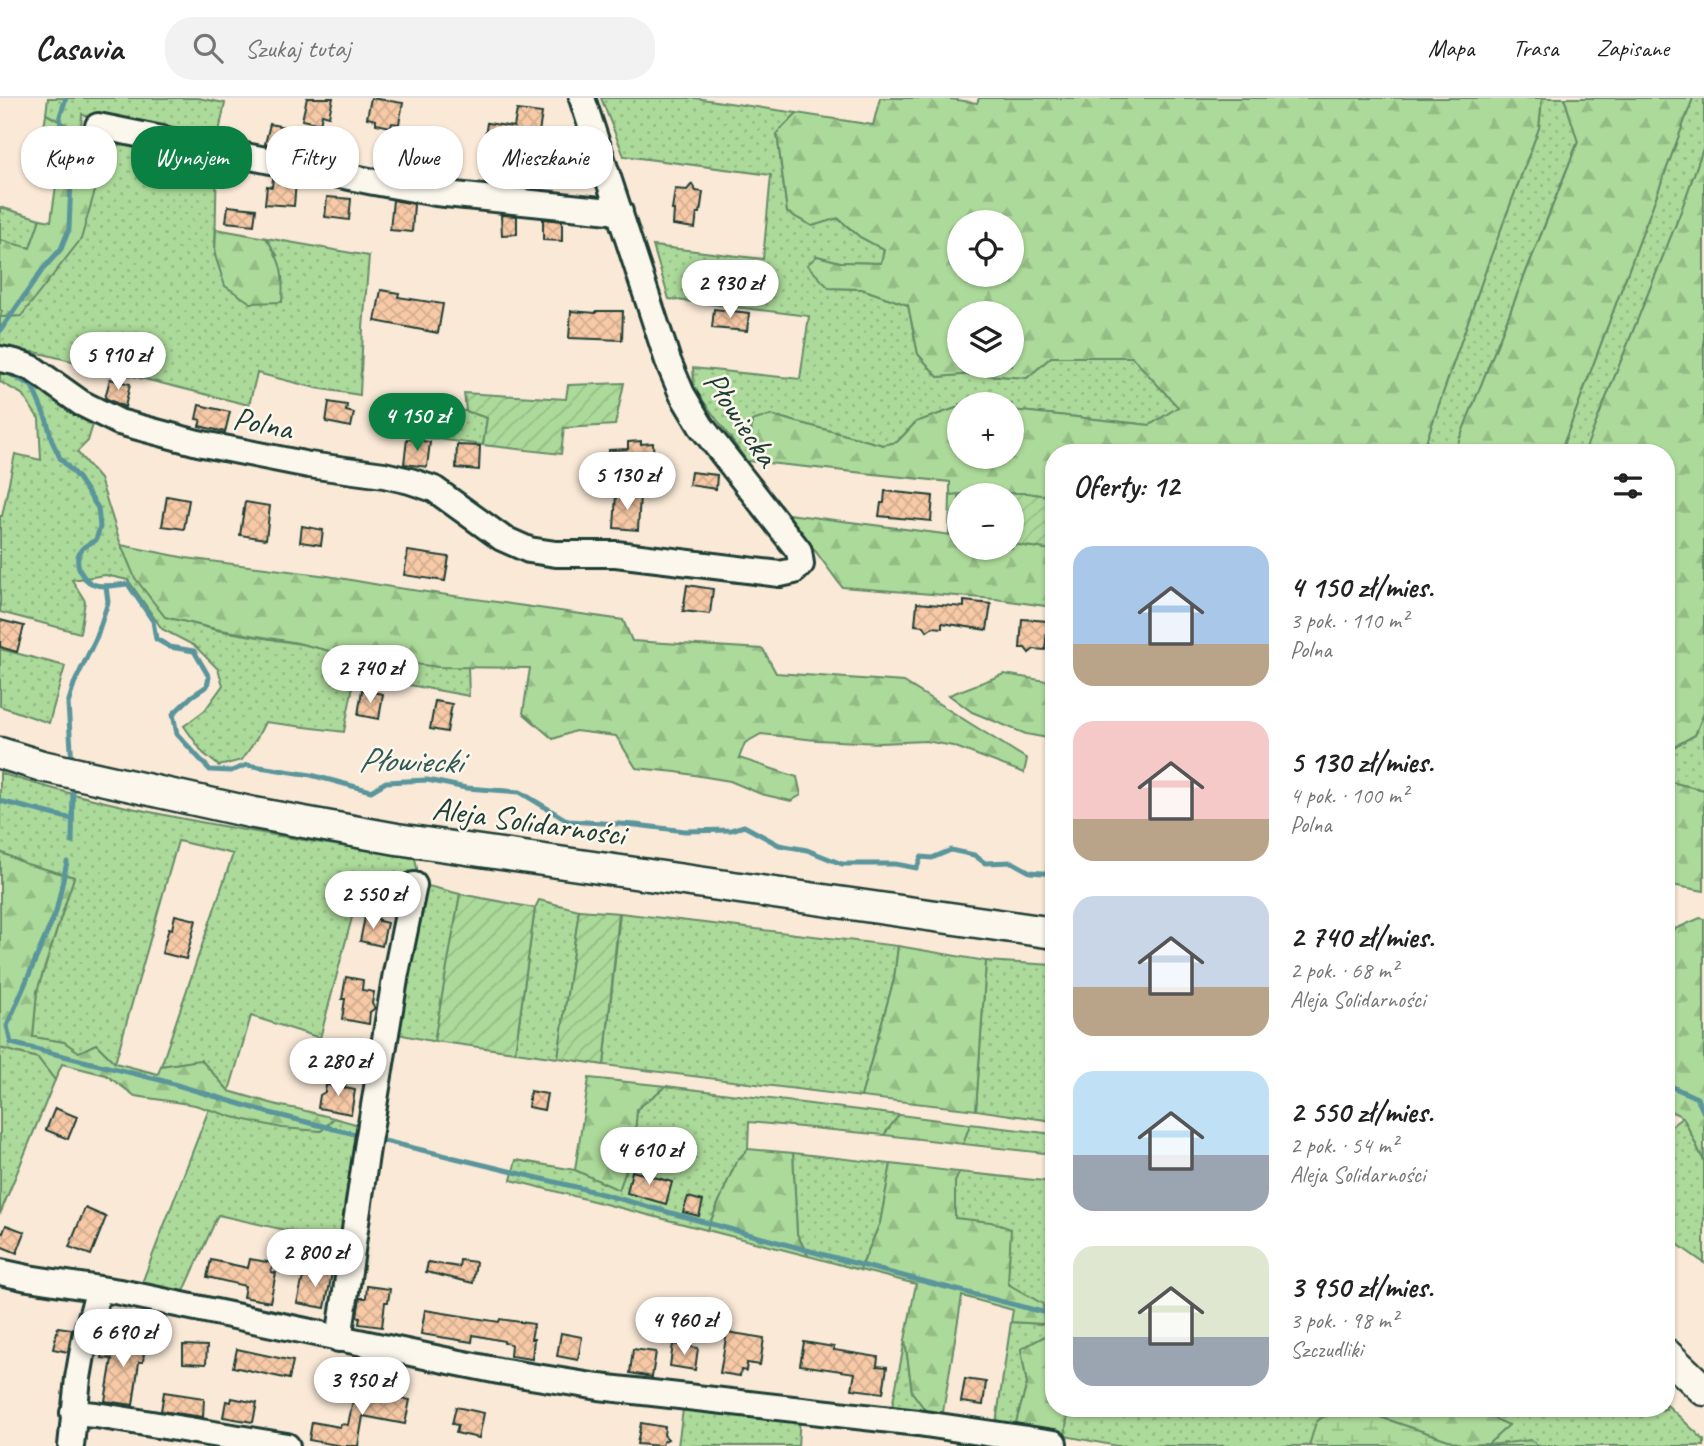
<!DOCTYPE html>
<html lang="pl">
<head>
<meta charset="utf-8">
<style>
  body { margin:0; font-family:Caveat,sans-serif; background:#f2f2f2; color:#222; height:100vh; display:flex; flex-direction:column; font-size:26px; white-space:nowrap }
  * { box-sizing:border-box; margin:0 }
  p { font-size:23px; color:#767676 }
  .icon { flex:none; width:38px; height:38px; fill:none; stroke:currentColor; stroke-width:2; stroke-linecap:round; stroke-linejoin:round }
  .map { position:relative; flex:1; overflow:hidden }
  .sheet { position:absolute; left:1045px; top:346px; width:630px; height:973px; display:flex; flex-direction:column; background:#fff; border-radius:28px; box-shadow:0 2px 5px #0004 }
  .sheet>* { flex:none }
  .top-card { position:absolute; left:21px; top:28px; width:665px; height:63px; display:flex; gap:14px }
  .buttons { position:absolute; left:947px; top:112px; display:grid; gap:14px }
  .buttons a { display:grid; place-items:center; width:77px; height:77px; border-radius:50%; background:#fff; box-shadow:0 2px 5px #0004; font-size:35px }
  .price { position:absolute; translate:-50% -60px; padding:0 16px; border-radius:24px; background:#fff; color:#222; font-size:23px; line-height:46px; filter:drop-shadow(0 2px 4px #0008) }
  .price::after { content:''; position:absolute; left:50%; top:42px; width:21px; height:16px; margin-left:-10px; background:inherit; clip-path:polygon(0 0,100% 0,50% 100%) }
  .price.selected { background:#0b8043; color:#fff }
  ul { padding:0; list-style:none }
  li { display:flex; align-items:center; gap:21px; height:175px; padding:0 28px }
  li span { display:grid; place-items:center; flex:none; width:196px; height:140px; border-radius:21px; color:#555 }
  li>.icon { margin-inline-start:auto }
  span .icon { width:84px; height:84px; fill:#fffc; stroke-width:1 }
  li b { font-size:30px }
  h2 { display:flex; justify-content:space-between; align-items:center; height:84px; padding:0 28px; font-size:30px }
  .pill { padding:0 24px; border-radius:28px; background:#fff; box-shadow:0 2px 5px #0004; font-size:24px; line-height:63px }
  .pill.selected { background:#0b8043; color:#fff }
  header { display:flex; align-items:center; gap:42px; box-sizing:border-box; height:98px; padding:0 35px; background:#fff; border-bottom:2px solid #e0e0e0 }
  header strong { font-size:33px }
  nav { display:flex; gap:38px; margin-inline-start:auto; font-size:24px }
  .search { width:490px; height:63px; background:#f2f2f2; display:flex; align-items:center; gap:18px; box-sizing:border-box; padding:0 24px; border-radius:28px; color:#767676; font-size:26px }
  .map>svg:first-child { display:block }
  .grass { fill:url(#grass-dots); stroke:#668c67; stroke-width:2 }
  .forest { fill:url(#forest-firs); stroke:#668c67; stroke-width:2; fill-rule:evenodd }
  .wetland { fill:url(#wetland-marsh); stroke:#668c67; stroke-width:2 }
  .garden { fill:url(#garden-furrows); stroke:#668c67; stroke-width:2 }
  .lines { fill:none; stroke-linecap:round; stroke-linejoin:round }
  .stream { stroke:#5a959b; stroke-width:5 }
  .building { fill:url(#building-cross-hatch); stroke:#1f3d34; stroke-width:2 }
  .minor-casing { stroke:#1f3d34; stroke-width:30 }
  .major-casing { stroke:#1f3d34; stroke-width:35 }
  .minor { stroke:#fbf7ec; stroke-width:24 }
  .major { stroke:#fbf7ec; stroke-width:30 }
  .labels { text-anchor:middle; stroke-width:5; stroke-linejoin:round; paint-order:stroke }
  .street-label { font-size:33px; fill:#1f3d34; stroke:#fbf7ec }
  .water-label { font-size:35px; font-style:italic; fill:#335a56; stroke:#fbf7ec }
</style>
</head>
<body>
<header>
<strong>Casavia</strong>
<div class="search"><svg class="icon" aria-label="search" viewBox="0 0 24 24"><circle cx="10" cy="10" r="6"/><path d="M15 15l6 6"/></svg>Szukaj tutaj</div>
<nav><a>Mapa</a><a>Trasa</a><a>Zapisane</a></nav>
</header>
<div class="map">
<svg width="1704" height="1348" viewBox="0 0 1704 1348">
  <defs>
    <pattern id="grass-dots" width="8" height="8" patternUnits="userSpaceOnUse" patternTransform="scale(1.75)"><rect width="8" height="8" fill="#acda9a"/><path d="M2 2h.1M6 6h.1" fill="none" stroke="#94bc85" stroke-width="1.8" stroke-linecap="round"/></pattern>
    <pattern id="forest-firs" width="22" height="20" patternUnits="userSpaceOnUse" patternTransform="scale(1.75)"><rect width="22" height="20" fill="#acda9a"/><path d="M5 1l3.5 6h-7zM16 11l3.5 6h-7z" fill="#94bc85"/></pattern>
    <pattern id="wetland-marsh" width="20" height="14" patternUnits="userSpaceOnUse" patternTransform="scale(1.75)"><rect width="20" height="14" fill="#acda9a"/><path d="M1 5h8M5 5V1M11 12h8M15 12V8" fill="none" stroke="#94bc85"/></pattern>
    <pattern id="garden-furrows" width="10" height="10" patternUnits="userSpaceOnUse" patternTransform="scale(1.75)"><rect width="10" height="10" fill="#acda9a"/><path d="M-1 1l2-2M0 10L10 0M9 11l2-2" fill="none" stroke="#94bc85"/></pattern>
    <pattern id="building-cross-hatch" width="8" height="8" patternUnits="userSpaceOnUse" patternTransform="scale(1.75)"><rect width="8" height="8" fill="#f7c9a6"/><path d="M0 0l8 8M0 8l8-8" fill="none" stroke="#d3ae90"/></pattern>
  </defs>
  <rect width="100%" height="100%" fill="#fae9d7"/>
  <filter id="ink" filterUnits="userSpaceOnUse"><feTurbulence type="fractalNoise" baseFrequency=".0143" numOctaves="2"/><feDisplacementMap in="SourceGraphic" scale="14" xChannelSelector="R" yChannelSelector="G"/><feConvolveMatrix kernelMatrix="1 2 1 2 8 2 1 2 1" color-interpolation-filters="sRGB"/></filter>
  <g filter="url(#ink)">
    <g class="grass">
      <path d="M48 0H198L225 5 217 44 94 23 82 16 81 34 88 31 217 58 215 157H277L266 140 369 158 363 230 360 297 316 290 257 275 249 307 35 254 0 253V219L21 218 81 35 46 16Z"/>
      <path d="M601 0H695L797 15 777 35 787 114 812 128 837 120 860 139 884 151 881 165 840 164 817 158 829 190 862 191 908 207 918 256 938 279 973 276 1027 280 1051 259H1133L1179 309 1150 327 1012 312V306H959V309L916 324 897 344 883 347 771 317 752 324 751 342 768 365 747 363 694 290 693 270 800 281 809 218 669 201 653 148 763 161 771 77 624 58Z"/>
      <path d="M1542 0H1566L1565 2 1578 43 1454 355H1422L1489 163 1539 30Z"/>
      <path d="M1693 0H1704V48L1680 116 1584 355H1560Z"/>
      <path d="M0 109 40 121 30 151 0 142Z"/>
      <path d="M0 268H12L94 323 88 343 77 354 100 381 121 447 165 518 216 532 439 569H468L469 598 355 577 344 634 265 624 257 640 242 662 219 668 203 655 184 628 205 612 223 587 218 571 195 548 162 531 128 482 105 477 72 482 85 503 80 535 0 514V418H2L15 356 41 362 39 321 22 296 0 284Z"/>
      <path d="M404 308 466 313 487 320 483 347 398 336Z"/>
      <path d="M0 551 65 568 49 625 0 608Z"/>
      <path d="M1704 615V692L1666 683V653L1695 637Z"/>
      <path d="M0 675C134 718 276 737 415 760L420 786 460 796 436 944 393 935 405 789 363 778 320 940 251 918 229 993 201 962 161 968 233 756 178 743 115 965 96 946 79 955 64 944 33 939 37 893 74 779 26 766 0 754Z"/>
      <path d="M539 802 579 812 558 960 515 954 535 810Z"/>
      <path d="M620 815 898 848 894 881 861 999 604 967Z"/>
      <path d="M986 863 1053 867V1023L976 1012Z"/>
      <path d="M0 950 38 960 55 982 0 1116Z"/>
      <path d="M666 988 899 1017 884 1037 749 1024 748 1051 736 1064 707 1132 511 1082 516 1062 575 1072 619 1092 634 1050 637 1011Z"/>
      <path d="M209 1011 233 1019 321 1033 334 1020 367 1029 348 1146 218 1117 180 1202 140 1190Z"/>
      <path d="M1683 1019 1704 1063V1165L1666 1138V1032Z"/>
      <path d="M970 1026 1053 1036V1056L963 1046Z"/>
      <path d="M793 1055 891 1066 880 1125 860 1172 808 1158 797 1136Z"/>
      <path d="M959 1074 1053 1084V1240L1045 1238 1021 1251 1027 1286 1015 1328 996 1325 1011 1224 1043 1226 955 1121V1084Z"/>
      <path d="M905 1242 912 1293 929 1317 891 1314Z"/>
      <path d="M684 1304 800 1318 798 1348H678Z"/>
      <path d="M1666 1306 1704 1342V1348H1117L1065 1338 1068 1311H1356L1463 1347 1488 1346 1508 1327 1473 1311H1666Z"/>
    </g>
    <g class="forest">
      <path d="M880 0H944L977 5 979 0H1542L1539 30 1489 163 1422 355H1054L1053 399C1019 393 985 394 950 397V384L768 365 751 342 752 323 771 317 883 347 897 344 916 324 959 309V359H1012V312L1150 327 1178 309 1132 259H1051L1027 280 973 276 938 279 918 256 908 207 862 191 829 190 807 167 817 158 840 164 881 165 884 152 860 139 838 120 812 128 787 114 777 35 797 15 873 27ZM959 124H1012V177H959ZM959 215H1012V268H959Z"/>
      <path d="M1566 0H1693L1560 355H1454L1578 44 1565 2Z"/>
      <path d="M46 16 81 35 96 89 81 141 21 218 0 219 2 213 0 212V142L30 150 40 121 51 123 56 88 44 30Z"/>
      <path d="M1704 48V615L1695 637 1666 653V355H1584L1680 116Z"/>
      <path d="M216 131 266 140C282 164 284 175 282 204L251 205 225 188 215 157Z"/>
      <path d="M788 416 959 438V450H1012V446L1053 452V509L995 501 842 489Z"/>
      <path d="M121 447 186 460 328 478 391 489 623 522 632 543 763 551 776 575 904 584 1027 661 1024 675 953 648 926 643 880 645 816 642 761 636 745 645 739 660 797 679 801 697 791 703 761 696 730 683 676 674 636 670 616 638 575 633 553 641 523 615 530 570 439 569 349 558 298 545 216 531 165 519 135 480Z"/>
      <path d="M1004 576 1053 584V641L1026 636 972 614 949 597Z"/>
      <path d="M1666 683 1704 692V793L1666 786Z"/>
      <path d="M0 754 26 766 74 779 37 893 33 939 64 944 79 954 96 946 115 965 158 976 161 968 201 962 229 993 281 1008 298 1011 334 1020 321 1033 282 1030 233 1019 195 1007 135 998 106 977 62 966 55 982 38 960 0 950Z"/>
      <path d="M1700 820 1704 821V1063L1683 1019 1666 1011V835Z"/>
      <path d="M898 848 986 863 976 1012 861 999 894 881Z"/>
      <path d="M589 980 666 988 637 1011 634 1050 619 1092 575 1072Z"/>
      <path d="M899 1017H900L970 1026 963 1046 884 1037Z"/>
      <path d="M748 1051 793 1055 797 1136 808 1158 707 1132 736 1064Z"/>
      <path d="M891 1066 959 1074 955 1084V1120L991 1124 1011 1131 1008 1186 1043 1206 1044 1226 1011 1224 1013 1212 962 1198 942 1320 929 1317 912 1294 905 1242 916 1186 860 1172 880 1125Z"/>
      <path d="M1045 1238 1053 1240 1054 1311H1068L1065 1338 1015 1328 1027 1286 1021 1251Z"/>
      <path d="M1356 1311H1473L1509 1327 1488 1346 1463 1347Z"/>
    </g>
    <path class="wetland" d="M1334 1311H1356L1463 1347 1498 1346 1530 1342 1540 1348H1309L1316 1324Z"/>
    <g class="garden">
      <path d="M624 285 615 327 564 330 561 356 483 347 487 320 466 313 464 295 566 301 568 287Z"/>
      <path d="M973 395H1028L1053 399V452L1012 446V397H959V438L949 436 950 397Z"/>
      <path d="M460 796 535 810 515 954 434 943Z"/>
      <path d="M579 812 619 815 604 967 558 960Z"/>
    </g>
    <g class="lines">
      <g class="stream">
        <path d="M0 233 43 171 61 151 69 131 71 83 62 45 60 18 66 0"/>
        <path d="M5 273 32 288 47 323 52 343 60 360 78 380 98 410 100 429 96 442C91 445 85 447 81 452 73 463 81 481 93 486 103 490 117 487 128 486L153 523 156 541 170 549 194 553 209 579 207 588 192 598 173 616 177 636 210 672 231 673 247 667 311 677 371 693 386 684 427 682 466 690 520 694 568 723 636 727 685 733 731 732 744 728 779 747 807 752 842 766H895L917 770 921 759 932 760 951 752 974 757 985 765 1012 764 1030 774 1054 776"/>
        <path d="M72 666 68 606 74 586 97 538 108 504 106 488"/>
        <path d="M0 703 72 721"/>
        <path d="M72 744 73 686"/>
        <path d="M67 764 56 814 7 928 11 945 160 982 270 1015 363 1038"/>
        <path d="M1666 986 1697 1000 1704 1015"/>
        <path d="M376 1041 580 1090 876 1171 1054 1217"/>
      </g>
    </g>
    <g class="building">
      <path d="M307 0H333L329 18 322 16 320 26 302 22Z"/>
      <path d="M371 0 403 5 399 26 392 25 391 29 376 26V22L367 20Z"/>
      <path d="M517 12 542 15 536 54 512 51V49L484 45 487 25 514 29Z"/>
      <path d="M270 26 309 34 305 55 265 46Z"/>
      <path d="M273 80 296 83 294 108 265 106 267 88 272 89Z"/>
      <path d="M692 86 696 93 703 94 700 115H697L695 130 673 127 674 112H672L675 91 687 92Z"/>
      <path d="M327 99 351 101 349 122 325 119Z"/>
      <path d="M393 102 414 106 412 134 390 132Z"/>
      <path d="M228 108 256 111 254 127 226 124Z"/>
      <path d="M501 117 517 118V136L502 137Z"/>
      <path d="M543 121 562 123V143L543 142Z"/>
      <path d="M381 192 399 195 398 199 443 206 438 235 375 223Z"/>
      <path d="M714 211 749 215 747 233 712 230Z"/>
      <path d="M571 213 596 215V213H623L622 242 569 240Z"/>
      <path d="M110 281 130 286 125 309 105 300Z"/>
      <path d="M329 304 347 307 346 313 354 315 351 329 326 324Z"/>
      <path d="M199 307 230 314 225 334 199 328 201 322 196 321Z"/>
      <path d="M407 341 430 344 427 369 404 366Z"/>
      <path d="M641 343V346L653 345 654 367 610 369 609 352 628 351V344Z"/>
      <path d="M457 347 480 348 479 372 456 370Z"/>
      <path d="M691 374 717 377 716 391 689 387Z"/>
      <path d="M885 393 933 398 931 423 879 418 881 405H884Z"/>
      <path d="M616 396 640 397 638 432 614 430Z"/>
      <path d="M167 398 189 402 184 431 162 428Z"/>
      <path d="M245 404 270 408 266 441 240 437Z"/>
      <path d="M302 428 323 432 321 447 300 444Z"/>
      <path d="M408 453 449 459 445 483 404 477Z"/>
      <path d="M687 487 713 491 710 516 683 513Z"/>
      <path d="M964 503 991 506 987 532 942 525V530L933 529 927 533 924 528 915 527 917 505 964 509Z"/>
      <path d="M1022 521 1048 523 1045 552 1034 551 1029 555 1025 550H1020Z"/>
      <path d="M0 522 24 528 17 554 0 549Z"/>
      <path d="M362 592 383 596 379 621 358 617Z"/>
      <path d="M435 603 452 606 447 634 430 631Z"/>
      <path d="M175 817 196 822 186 861 162 855 169 830 172 831Z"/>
      <path d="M365 819 379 821V823L387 825 382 848 360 843Z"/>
      <path d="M346 879 363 882 362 892 374 894 372 906 375 910 370 914 369 926 342 921 345 901H342Z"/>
      <path d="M347 973 345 990 355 992 351 1016 318 1010 320 997 325 994 326 987 334 988Z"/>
      <path d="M530 993 547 996 544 1012 528 1009Z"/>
      <path d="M55 1010 77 1019 68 1041 46 1032Z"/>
      <path d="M632 1073 672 1084 666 1106 627 1095Z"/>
      <path d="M688 1099 703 1103 699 1118 683 1114Z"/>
      <path d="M85 1110 106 1119 91 1157 69 1149Z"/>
      <path d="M6 1127 25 1134 17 1155 0 1148V1134L3 1135Z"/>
      <path d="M250 1161 273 1165 271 1174 276 1175 270 1204 243 1199 245 1188 207 1179 211 1162 248 1170Z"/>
      <path d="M460 1162 476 1164 473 1185 426 1174 428 1164 459 1169Z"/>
      <path d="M313 1172 332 1175 325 1210 297 1205 303 1179 311 1180Z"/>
      <path d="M367 1188 390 1191 388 1204H385L382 1229 359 1226 360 1219 357 1218 360 1200H366Z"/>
      <path d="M425 1212 499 1224 500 1221 534 1226 531 1241H534L532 1261 510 1258 511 1246 504 1245V1243L473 1237 472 1244 421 1236Z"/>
      <path d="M58 1229 72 1231 68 1254 53 1251Z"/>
      <path d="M727 1234 764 1240 760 1267 747 1265 746 1273 741 1272 740 1278 720 1275Z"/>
      <path d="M561 1235 582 1239 578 1262 557 1258Z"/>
      <path d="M105 1239 145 1244 143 1264H139L133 1307 105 1303 112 1261 102 1260Z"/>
      <path d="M804 1244 834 1249V1252L878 1259 877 1268 887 1269 883 1295 852 1291 855 1275 800 1267Z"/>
      <path d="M673 1246 698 1250 695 1272 670 1268Z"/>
      <path d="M183 1247 207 1248 206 1266 183 1265Z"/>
      <path d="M237 1251 293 1263 289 1281 233 1269Z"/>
      <path d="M633 1251 656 1254 652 1279 630 1275Z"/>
      <path d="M965 1281 986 1284 983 1307 961 1304Z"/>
      <path d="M356 1287 372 1291 371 1294 410 1302 405 1326 363 1318 358 1348H342L309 1342 312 1324 340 1329 341 1326 348 1327Z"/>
      <path d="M164 1294 204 1300 203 1319 161 1313Z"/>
      <path d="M232 1300 257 1305 253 1324 223 1319 226 1303 231 1304Z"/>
      <path d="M456 1309 484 1315 479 1340 456 1335 458 1327 452 1326Z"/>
      <path d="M641 1325 665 1329 664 1337 668 1341 663 1344 662 1348 637 1346Z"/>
    </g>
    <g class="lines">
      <g class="minor-casing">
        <g id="minor">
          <path d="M98 28 374 84 436 95 620 114"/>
          <path d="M0 261 15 264 32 270 81 305 119 324 198 345 309 367 384 377 410 383 434 391 502 440 529 452 556 456H616L780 476 794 473 801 466 799 453 701 328 682 296 668 263 582 0"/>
          <path d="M0 1174 28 1180 120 1194 430 1259 499 1273 599 1289 918 1325 1054 1345"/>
          <path d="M339 1241 367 1050 396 875 414 787"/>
          <path d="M73 1315 96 1317 287 1348"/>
          <path d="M71 1348 78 1280 85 1240 99 1191"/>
        </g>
      </g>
      <g class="major-casing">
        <g id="major">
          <path d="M0 655 42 668 254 715 397 741 1054 835"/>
          <path d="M1666 1256 1704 1292"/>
        </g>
      </g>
      <use href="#minor" class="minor"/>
      <use href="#major" class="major"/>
    </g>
  </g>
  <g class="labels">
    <g class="street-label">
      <text transform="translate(742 320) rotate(56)" y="12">Płowiecka</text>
      <text transform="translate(263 324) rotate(11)" y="12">Polna</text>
      <text transform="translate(529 722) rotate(8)" y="12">Aleja Solidarności</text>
    </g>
    <g class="water-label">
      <text transform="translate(410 662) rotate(1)" y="12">Płowiecki</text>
    </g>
  </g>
</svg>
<div class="buttons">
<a><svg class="icon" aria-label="locate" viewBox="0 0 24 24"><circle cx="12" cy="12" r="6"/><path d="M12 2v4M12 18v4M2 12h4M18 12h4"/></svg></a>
<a><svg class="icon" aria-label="layers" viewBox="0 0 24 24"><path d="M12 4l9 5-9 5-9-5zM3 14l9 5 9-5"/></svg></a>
<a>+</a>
<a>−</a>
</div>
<b class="price" style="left:730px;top:222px">2 930 zł</b>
<b class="price" style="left:118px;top:294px">5 910 zł</b>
<b class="price selected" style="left:417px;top:355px">4 150 zł</b>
<b class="price" style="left:627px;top:414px">5 130 zł</b>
<b class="price" style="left:370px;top:607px">2 740 zł</b>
<b class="price" style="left:373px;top:833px">2 550 zł</b>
<b class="price" style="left:338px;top:1000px">2 280 zł</b>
<b class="price" style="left:649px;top:1089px">4 610 zł</b>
<b class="price" style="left:315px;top:1191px">2 800 zł</b>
<b class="price" style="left:684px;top:1259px">4 960 zł</b>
<b class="price" style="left:123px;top:1271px">6 690 zł</b>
<b class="price" style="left:362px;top:1319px">3 950 zł</b>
<div class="top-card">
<a class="pill">Kupno</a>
<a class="pill selected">Wynajem</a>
<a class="pill">Filtry</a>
<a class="pill">Nowe</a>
<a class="pill">Mieszkanie</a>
</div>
<section class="sheet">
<h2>Oferty: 12<svg class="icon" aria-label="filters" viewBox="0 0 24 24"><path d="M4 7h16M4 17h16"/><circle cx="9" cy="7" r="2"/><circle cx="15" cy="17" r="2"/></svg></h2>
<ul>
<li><span style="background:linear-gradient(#a9c7e8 70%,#b9a48a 0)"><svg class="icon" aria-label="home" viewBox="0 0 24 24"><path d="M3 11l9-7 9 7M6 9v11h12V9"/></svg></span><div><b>4 150 zł/mies.</b><p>3 pok. · 110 m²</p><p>Polna</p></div></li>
<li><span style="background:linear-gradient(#f6c9c9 70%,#b9a48a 0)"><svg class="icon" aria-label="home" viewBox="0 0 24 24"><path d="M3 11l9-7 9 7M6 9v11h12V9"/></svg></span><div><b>5 130 zł/mies.</b><p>4 pok. · 100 m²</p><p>Polna</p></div></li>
<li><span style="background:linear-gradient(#c9d6e8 65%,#b9a48a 0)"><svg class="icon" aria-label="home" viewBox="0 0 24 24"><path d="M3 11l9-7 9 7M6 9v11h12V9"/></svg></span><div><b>2 740 zł/mies.</b><p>2 pok. · 68 m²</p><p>Aleja Solidarności</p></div></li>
<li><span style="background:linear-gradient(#bfe0f5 60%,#9aa5b1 0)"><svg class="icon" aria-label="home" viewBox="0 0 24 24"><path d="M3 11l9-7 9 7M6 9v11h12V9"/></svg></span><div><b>2 550 zł/mies.</b><p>2 pok. · 54 m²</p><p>Aleja Solidarności</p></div></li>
<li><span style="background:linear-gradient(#dfe7d0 65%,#9aa5b1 0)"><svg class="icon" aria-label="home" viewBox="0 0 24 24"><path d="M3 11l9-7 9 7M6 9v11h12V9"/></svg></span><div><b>3 950 zł/mies.</b><p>3 pok. · 98 m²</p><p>Szczudliki</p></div></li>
</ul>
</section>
</div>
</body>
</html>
